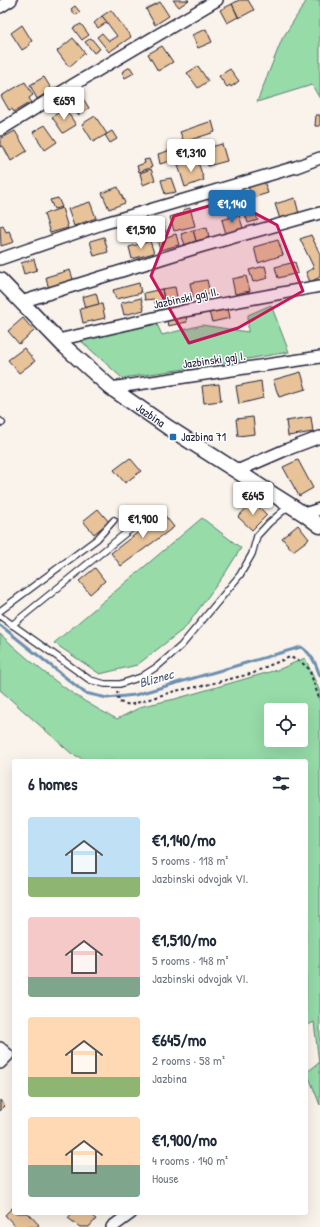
<!DOCTYPE html>
<html lang="en">
<head>
<meta charset="utf-8">
<style>
  body { margin:0; font-family:"Patrick Hand",sans-serif; background:#f2f2f3; color:#1f2937; height:100vh; display:flex; flex-direction:column; font-size:15px; white-space:nowrap }
  * { box-sizing:border-box; margin:0 }
  p { font-size:13px; color:#747a83 }
  .icon { flex:none; width:22px; height:22px; fill:none; stroke:currentColor; stroke-width:2; stroke-linecap:round; stroke-linejoin:round }
  .map { position:relative; flex:1; overflow:hidden }
  .details { position:absolute; left:12px; top:759px; width:296px; height:456px; display:flex; flex-direction:column; background:#fff; border-radius:4px; box-shadow:0 4px 16px #0002 }
  .details>* { flex:none }
  .fabs { position:absolute; left:264px; top:703px; display:grid; gap:8px }
  .fabs a { display:grid; place-items:center; width:44px; height:44px; border-radius:4px; background:#fff; box-shadow:0 4px 16px #0002; font-size:20px }
  .price { position:absolute; translate:-50% -34px; padding:0 9px; border-radius:4px; background:#fff; color:#222; font-size:13px; line-height:26px; filter:drop-shadow(0 1px 2px #0008) }
  .price::after { content:''; position:absolute; left:50%; top:24px; width:12px; height:9px; margin-left:-6px; background:inherit; clip-path:polygon(0 0,100% 0,50% 100%) }
  .price.on { background:#1f6fb2; color:#fff }
  ul { padding:0; list-style:none }
  li { display:flex; align-items:center; gap:12px; height:100px; padding:0 16px }
  li span { display:grid; place-items:center; flex:none; width:112px; height:80px; border-radius:4px; color:#555 }
  li>.icon { margin-inline-start:auto }
  span .icon { width:48px; height:48px; fill:#fffc; stroke-width:1 }
  li b { font-size:17px }
  h2 { display:flex; justify-content:space-between; align-items:center; height:48px; padding:0 16px; font-size:17px }
  .map>svg:first-child { display:block }
  .green { fill:#96dba8; stroke:#5c7e72; fill-rule:evenodd }
  .lines { fill:none; stroke-linecap:round; stroke-linejoin:round }
  .stream { stroke:#6c8fb1; stroke-width:3 }
  .building { fill:#e8c399; stroke:#22223b }
  .service-casing { stroke:#22223b; stroke-width:8 }
  .minor-casing { stroke:#22223b; stroke-width:14 }
  .tertiary-casing { stroke:#22223b; stroke-width:17 }
  .path { stroke:#22223b; stroke-width:2; stroke-dasharray:3 3; stroke-linecap:butt }
  .service { stroke:#fff; stroke-width:5.5 }
  .minor { stroke:#fff; stroke-width:11 }
  .tertiary { stroke:#fff; stroke-width:14 }
  .marked { fill:#c2185b; fill-opacity:0.2; stroke:#c2185b; stroke-width:3; stroke-linejoin:round }
  .poi-dot { fill:#1f6fb2; stroke:#fff; stroke-width:1.5 }
  .labels { text-anchor:middle; stroke-width:3; stroke-linejoin:round; paint-order:stroke }
  .street-label { font-size:12px; fill:#22223b; stroke:#fff }
  .poi-label { font-size:12px; fill:#22223b; stroke:#fff; text-anchor:start }
  .water-label { font-size:13px; font-style:italic; fill:#475976; stroke:#fff }
</style>
</head>
<body>
<div class="map">
<svg width="320" height="1227" viewBox="0 0 320 1227">
  <rect width="100%" height="100%" fill="#faf3eb"/>
  <filter id="ink" filterUnits="userSpaceOnUse"><feTurbulence type="fractalNoise" baseFrequency=".025" numOctaves="2"/><feDisplacementMap in="SourceGraphic" scale="8" xChannelSelector="R" yChannelSelector="G"/><feConvolveMatrix kernelMatrix="1 2 1 2 8 2 1 2 1" color-interpolation-filters="sRGB"/></filter>
  <g filter="url(#ink)">
    <g class="green">
      <path d="M307 0H320V99L312 85 257 102 282 39Z"/>
      <path d="M271 305 289 352 206 366 122 378 81 341 154 318 162 335 202 325 248 332V315Z"/>
      <path d="M202 518 241 548 226 572 185 628 137 665 100 674 54 643Z"/>
      <path d="M0 634C36 667 73 698 117 719L143 706 175 699 280 669 305 658 320 692V1105L307 1072 319 1063 314 1022 306 1026V761H88L72 754 0 690ZM271 710H301V740H271Z"/>
    </g>
    <g class="lines">
      <path class="stream" d="M0 625 85 693 107 698 135 695 301 647C312 654 316 664 320 676"/>
    </g>
    <g class="building">
      <path d="M173 0H189L179 7Z"/>
      <path d="M239 0H248L254 10 239 18 232 4Z"/>
      <path d="M160 2 169 16 155 25 146 9Z"/>
      <path d="M232 4 238 17 227 23 220 10Z"/>
      <path d="M75 6 80 12 75 15 71 9Z"/>
      <path d="M111 10 131 37 109 52 97 37 102 33 109 41 117 36 102 16Z"/>
      <path d="M102 16 107 22 98 28 94 23Z"/>
      <path d="M81 24 89 35 82 40 73 28Z"/>
      <path d="M22 25 32 41 29 43 30 45 22 50 11 33Z"/>
      <path d="M206 29 212 42 198 48 192 35Z"/>
      <path d="M73 38 85 53 69 67 57 51Z"/>
      <path d="M91 38 100 49 94 53 85 42Z"/>
      <path d="M162 46 173 62 158 71 148 54Z"/>
      <path d="M198 66 208 81 198 88 187 73Z"/>
      <path d="M130 67 134 73 125 78 122 72Z"/>
      <path d="M230 69 239 81 231 87 230 85 227 87 219 76Z"/>
      <path d="M44 77 52 90 37 99 30 85Z"/>
      <path d="M25 82 33 95 29 98 31 102 14 112 12 109 9 110 1 96Z"/>
      <path d="M82 97 89 108 78 115 70 104Z"/>
      <path d="M65 108 76 125 63 133 52 117Z"/>
      <path d="M316 115H320V126H315Z"/>
      <path d="M95 116 107 134 93 142 82 124Z"/>
      <path d="M212 121 215 132 184 142 180 132Z"/>
      <path d="M45 125 57 142 45 150 33 132Z"/>
      <path d="M15 131 27 151 11 161 3 146 1 147 0 145V139Z"/>
      <path d="M112 131 117 139 110 143 105 135Z"/>
      <path d="M222 144 227 161 208 166 205 157 209 156 207 148Z"/>
      <path d="M171 150 174 160 160 164 158 154Z"/>
      <path d="M149 159 152 167 139 172 137 166 145 163 144 160Z"/>
      <path d="M197 159 204 180 185 187 178 165Z"/>
      <path d="M151 169 155 180 143 185 140 173Z"/>
      <path d="M171 178 176 192 165 194 161 180Z"/>
      <path d="M264 181 268 193 252 198 248 186Z"/>
      <path d="M118 187 125 203 109 209 102 193Z"/>
      <path d="M239 193 246 212 230 218 223 199Z"/>
      <path d="M58 198 62 207 54 209 50 200Z"/>
      <path d="M295 198 299 214 280 219 275 204Z"/>
      <path d="M90 202 96 218 74 226 68 209Z"/>
      <path d="M62 208 68 228 50 233 44 214Z"/>
      <path d="M190 208 195 226 174 231 170 217 184 213 183 210Z"/>
      <path d="M254 211 258 220 248 223 245 214Z"/>
      <path d="M239 215 243 228 226 234 222 220Z"/>
      <path d="M162 218 166 232 142 239 138 224Z"/>
      <path d="M3 225 6 232 9 231 14 242 1 246 0 226Z"/>
      <path d="M207 227 209 238 196 241 193 230Z"/>
      <path d="M193 230 196 241 185 245 181 234Z"/>
      <path d="M176 234 179 245 160 250 157 240Z"/>
      <path d="M311 235 320 254V277L310 282 306 272 314 268 300 239Z"/>
      <path d="M104 237 108 252 94 256 90 241Z"/>
      <path d="M278 240 283 255 258 263 254 247Z"/>
      <path d="M150 241 154 253 132 259 129 247Z"/>
      <path d="M34 259 37 270 24 274 21 263Z"/>
      <path d="M295 262 298 273 278 278 275 267Z"/>
      <path d="M265 266 268 278 253 282 249 270Z"/>
      <path d="M70 270 74 282 49 290 46 277Z"/>
      <path d="M246 276 250 291 235 294 232 279Z"/>
      <path d="M207 280 210 294 193 297 190 283Z"/>
      <path d="M139 283 141 293 116 299 113 290Z"/>
      <path d="M175 287 178 302 165 304 162 289Z"/>
      <path d="M162 289 165 307 157 309 154 299 145 300 144 293Z"/>
      <path d="M96 293 99 304 85 308 82 297Z"/>
      <path d="M141 298 144 310 124 315 121 303Z"/>
      <path d="M99 304H102L105 318 83 323 80 309Z"/>
      <path d="M228 308 230 318 212 322 209 312Z"/>
      <path d="M185 312 187 322 168 326 166 316Z"/>
      <path d="M23 318 34 331 19 344 8 331Z"/>
      <path d="M24 348 35 361 19 373 8 360Z"/>
      <path d="M301 372 306 389 279 397 273 380Z"/>
      <path d="M261 381 263 398 239 404 236 386Z"/>
      <path d="M219 384 221 401 204 403 202 386Z"/>
      <path d="M253 417 255 434 238 436 236 419Z"/>
      <path d="M311 417 313 432 288 436 286 421Z"/>
      <path d="M130 458 141 471 125 483 114 470Z"/>
      <path d="M298 460 313 488 299 496 283 467Z"/>
      <path d="M253 501 267 515 252 530 238 517Z"/>
      <path d="M98 509 109 522 94 534 83 521Z"/>
      <path d="M163 513 174 527 121 566 111 553Z"/>
      <path d="M298 525 309 539 293 551 282 538Z"/>
      <path d="M95 568 105 581 90 594 79 581Z"/>
      <path d="M0 1100 5 1106 0 1111Z"/>
      <path d="M14 1206V1213H28L39 1225 36 1227H16L5 1215Z"/>
      <path d="M72 1213H88L96 1219 89 1227H80L68 1218Z"/>
    </g>
    <g class="lines">
      <g class="service-casing">
        <g id="service">
          <path d="M0 421 2 423"/>
          <path d="M0 611 97 539 114 520"/>
          <path d="M0 616 90 680 105 684H120L141 677 158 666 181 646 240 575 252 554 257 536 269 523 290 505"/>
          <path d="M12 625 148 515"/>
        </g>
      </g>
      <g class="minor-casing">
        <g id="minor">
          <path d="M0 7 11 0"/>
          <path d="M0 130 73 85 217 0"/>
          <path d="M0 259 102 224 296 167 320 158"/>
          <path d="M21 302 199 247 320 213"/>
          <path d="M58 340 184 311 320 286"/>
          <path d="M111 388 320 357"/>
          <path d="M237 471 283 451 320 437"/>
          <path d="M304 514 320 509"/>
          <path d="M0 1048 8 1055 0 1063"/>
          <path d="M112 1227 131 1213"/>
        </g>
      </g>
      <g class="tertiary-casing">
        <g id="tertiary">
          <path id="s1" d="M0 280 63 345 111 388 169 428 304 514 320 526"/>
        </g>
      </g>
      <path class="path" d="M117 691 119 702 130 705 175 691 202 686 254 673 263 668 290 657 301 662 309 669 320 701"/>
      <use href="#service" class="service"/>
      <use href="#minor" class="minor"/>
      <use href="#tertiary" class="tertiary"/>
    </g>
  </g>
  <path class="marked" d="M230 200 277 225 303 291 238 328 189 343 151 276 174 216Z"/>
  <rect class="poi-dot" x="169" y="433" width="8" height="8" rx="2"/>
  <g class="labels">
    <g class="street-label">
      <text transform="translate(186 298) rotate(-12)" y="4">Jazbinski gaj II.</text>
      <text transform="translate(214 360) rotate(-8)" y="4">Jazbinski gaj I.</text>
      <text dy="4" stroke="none"><textPath href="#s1" startOffset="203">Jazbina</textPath></text>
    </g>
    <g class="poi-label">
      <text x="181" y="441">Jazbina 71</text>
    </g>
    <g class="water-label">
      <text transform="translate(156 678) rotate(-16)" y="5">Bliznec</text>
    </g>
  </g>
</svg>
<div class="fabs">
<a><svg class="icon" aria-label="locate" viewBox="0 0 24 24"><circle cx="12" cy="12" r="6"/><path d="M12 2v4M12 18v4M2 12h4M18 12h4"/></svg></a>
</div>
<b class="price" style="left:64px;top:121px">€659</b>
<b class="price" style="left:191px;top:173px">€1,310</b>
<b class="price on" style="left:232px;top:224px">€1,140</b>
<b class="price" style="left:141px;top:250px">€1,510</b>
<b class="price" style="left:253px;top:516px">€645</b>
<b class="price" style="left:143px;top:539px">€1,900</b>
<section class="details">
<h2>6 homes<svg class="icon" aria-label="filters" viewBox="0 0 24 24"><path d="M4 7h16M4 17h16"/><circle cx="9" cy="7" r="2"/><circle cx="15" cy="17" r="2"/></svg></h2>
<ul>
<li><span style="background:linear-gradient(#bfe0f5 75%,#8fb573 0)"><svg class="icon" aria-label="home" viewBox="0 0 24 24"><path d="M3 11l9-7 9 7M6 9v11h12V9"/></svg></span><div><b>€1,140/mo</b><p>5 rooms · 118 m²</p><p>Jazbinski odvojak VI.</p></div></li>
<li><span style="background:linear-gradient(#f6c9c9 75%,#7fa58c 0)"><svg class="icon" aria-label="home" viewBox="0 0 24 24"><path d="M3 11l9-7 9 7M6 9v11h12V9"/></svg></span><div><b>€1,510/mo</b><p>5 rooms · 148 m²</p><p>Jazbinski odvojak VI.</p></div></li>
<li><span style="background:linear-gradient(#ffd9b3 75%,#8fb573 0)"><svg class="icon" aria-label="home" viewBox="0 0 24 24"><path d="M3 11l9-7 9 7M6 9v11h12V9"/></svg></span><div><b>€645/mo</b><p>2 rooms · 58 m²</p><p>Jazbina</p></div></li>
<li><span style="background:linear-gradient(#ffd9b3 60%,#7fa58c 0)"><svg class="icon" aria-label="home" viewBox="0 0 24 24"><path d="M3 11l9-7 9 7M6 9v11h12V9"/></svg></span><div><b>€1,900/mo</b><p>4 rooms · 140 m²</p><p>House</p></div></li>
</ul>
</section>
</div>
</body>
</html>
